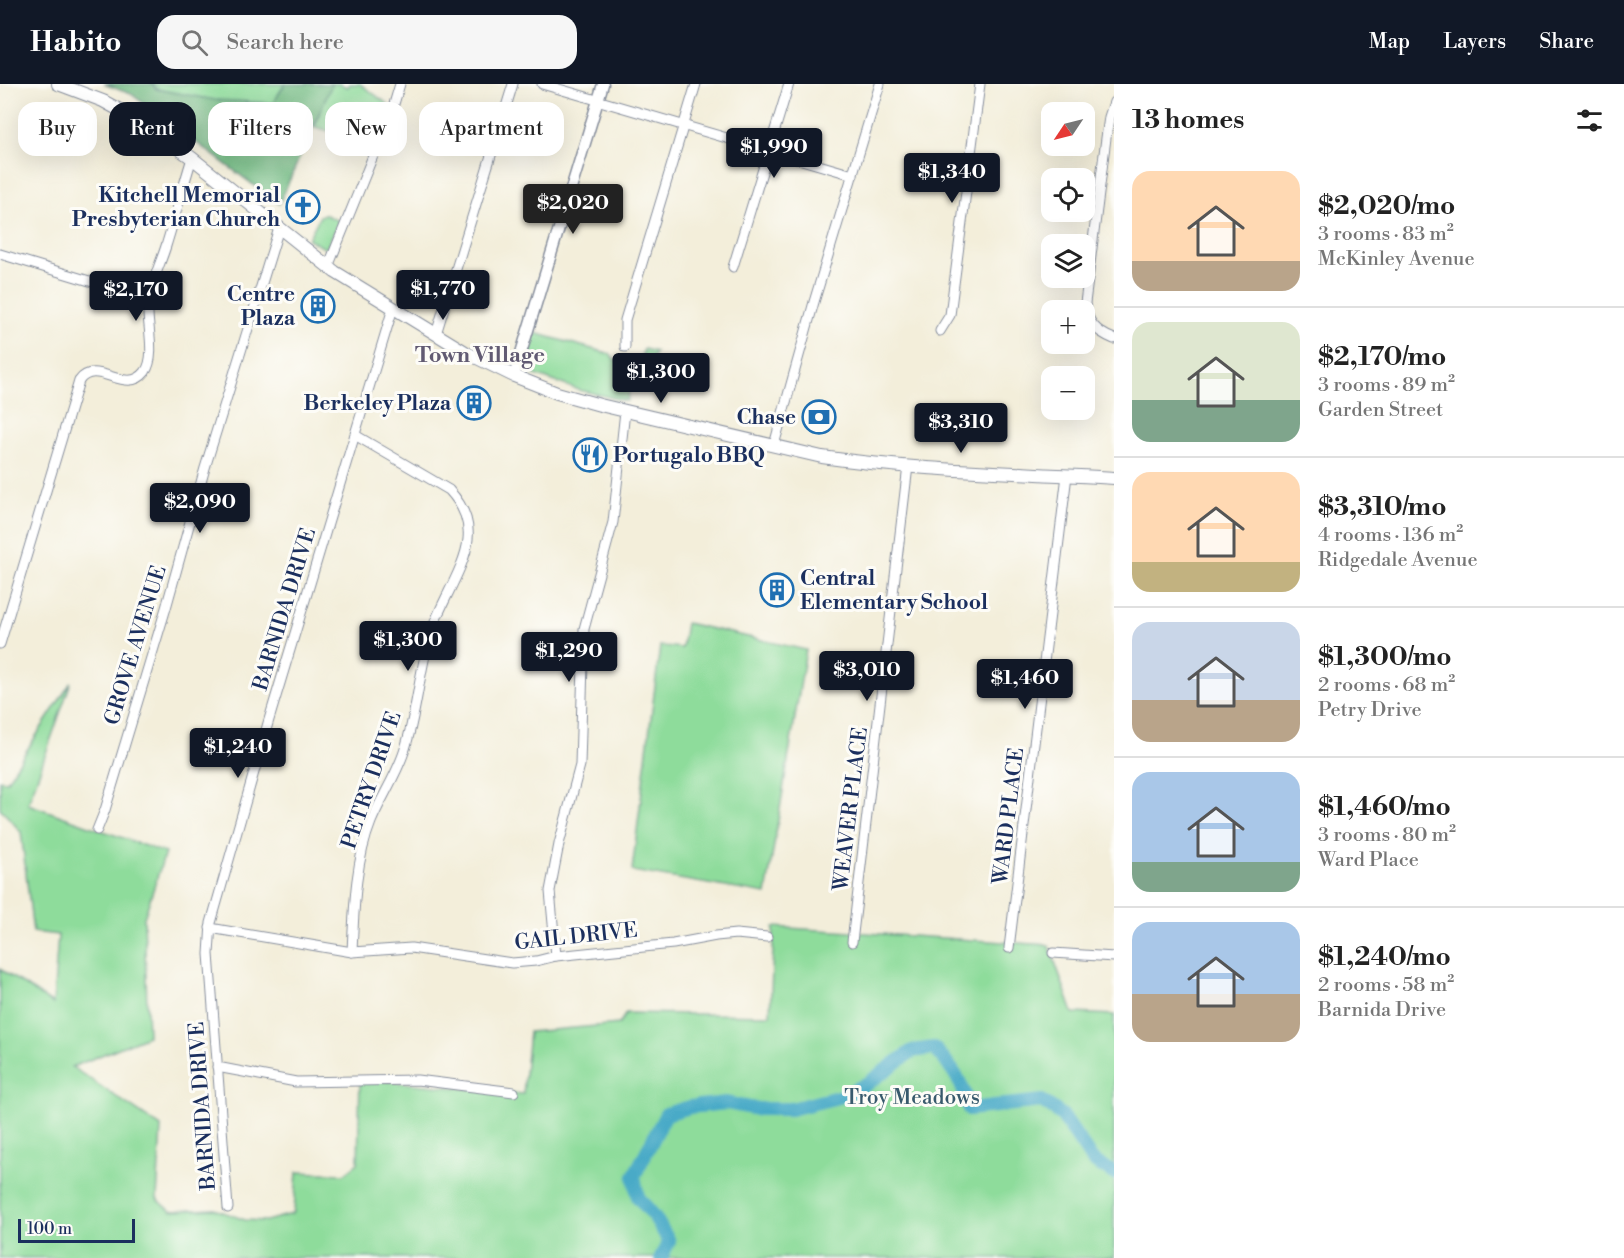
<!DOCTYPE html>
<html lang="en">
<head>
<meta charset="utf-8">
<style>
  body { margin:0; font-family:"Libre Bodoni",serif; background:#f6f6f6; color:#222; height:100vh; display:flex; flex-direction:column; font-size:22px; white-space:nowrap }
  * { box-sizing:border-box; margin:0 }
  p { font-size:20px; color:#767676 }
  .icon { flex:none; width:33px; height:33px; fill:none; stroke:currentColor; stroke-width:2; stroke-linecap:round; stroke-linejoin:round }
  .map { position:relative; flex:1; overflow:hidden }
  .drawer { display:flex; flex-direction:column; background:#fff; width:510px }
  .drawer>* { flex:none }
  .hud { position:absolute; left:18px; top:18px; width:570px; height:54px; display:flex; gap:12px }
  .needle { width:39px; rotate:235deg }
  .buttons { position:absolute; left:1041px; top:18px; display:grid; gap:12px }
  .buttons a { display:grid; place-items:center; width:54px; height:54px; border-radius:12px; background:#fff; box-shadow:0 6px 24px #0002; font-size:30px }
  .scale { position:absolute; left:18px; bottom:15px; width:117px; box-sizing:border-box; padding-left:6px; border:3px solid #1b2f5e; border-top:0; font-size:16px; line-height:21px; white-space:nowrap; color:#1b2f5e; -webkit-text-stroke:4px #fdfcf7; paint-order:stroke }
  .price { position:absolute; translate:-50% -51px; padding:0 14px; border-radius:6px; background:#111827; color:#fff; font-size:20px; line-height:39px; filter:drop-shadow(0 2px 3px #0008) }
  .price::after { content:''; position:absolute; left:50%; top:36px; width:18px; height:14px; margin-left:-9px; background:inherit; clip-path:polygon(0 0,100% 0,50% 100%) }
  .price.current { background:#222; color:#fff }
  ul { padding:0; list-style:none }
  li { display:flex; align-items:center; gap:18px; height:150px; padding:0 18px }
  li+li { border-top:2px solid #e0e0e0 }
  li span { display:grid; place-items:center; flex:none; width:168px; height:120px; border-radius:18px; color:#555 }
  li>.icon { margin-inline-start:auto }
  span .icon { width:72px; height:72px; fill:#fffc; stroke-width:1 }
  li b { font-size:26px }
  h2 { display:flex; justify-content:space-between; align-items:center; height:72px; padding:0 18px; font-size:26px }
  .chip { padding:0 21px; border-radius:18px; background:#fff; box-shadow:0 6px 24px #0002; font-size:21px; line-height:54px }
  .chip.current { background:#111827; color:#fff }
  header { display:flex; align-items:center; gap:36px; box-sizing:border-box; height:84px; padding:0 30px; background:#111827; color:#fff }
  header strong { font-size:28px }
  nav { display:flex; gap:33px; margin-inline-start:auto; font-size:21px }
  .search { width:420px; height:54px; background:#f6f6f6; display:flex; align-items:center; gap:15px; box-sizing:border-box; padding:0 21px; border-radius:18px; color:#767676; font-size:22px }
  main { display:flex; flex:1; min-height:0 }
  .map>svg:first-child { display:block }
  .green { fill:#8edc9b; stroke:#54867c; stroke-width:1.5 }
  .forest { fill:#72bc83; stroke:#467670; stroke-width:1.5 }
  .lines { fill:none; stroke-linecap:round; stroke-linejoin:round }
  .river { stroke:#48aac7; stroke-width:14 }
  .minor-casing { stroke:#878e9c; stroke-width:11 }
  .tertiary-casing { stroke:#878e9c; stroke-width:13 }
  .secondary-casing { stroke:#878e9c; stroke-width:14 }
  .minor { stroke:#fff; stroke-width:9 }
  .tertiary { stroke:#fff; stroke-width:10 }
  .secondary { stroke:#fff; stroke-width:12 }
  .labels { text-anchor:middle; stroke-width:6; stroke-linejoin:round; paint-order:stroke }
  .poi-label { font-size:21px; font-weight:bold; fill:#1b2f5e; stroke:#fdfcf7; text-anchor:end }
  .street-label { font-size:21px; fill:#1b2f5e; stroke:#fdfcf7 }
  .park-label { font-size:21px; fill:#385a6d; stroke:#fdfcf7 }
  .neighbourhood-label { font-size:22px; font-weight:bold; fill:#615a72; stroke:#fdfcf7 }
</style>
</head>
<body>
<header>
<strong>Habito</strong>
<div class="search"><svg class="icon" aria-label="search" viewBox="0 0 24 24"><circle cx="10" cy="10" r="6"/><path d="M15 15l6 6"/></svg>Search here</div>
<nav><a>Map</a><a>Layers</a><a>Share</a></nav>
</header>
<main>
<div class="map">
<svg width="1114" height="1174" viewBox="0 0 1114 1174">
  <rect width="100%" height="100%" fill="#fdfcf7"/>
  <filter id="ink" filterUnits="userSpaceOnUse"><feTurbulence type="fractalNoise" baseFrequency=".0167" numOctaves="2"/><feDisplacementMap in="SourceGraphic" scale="12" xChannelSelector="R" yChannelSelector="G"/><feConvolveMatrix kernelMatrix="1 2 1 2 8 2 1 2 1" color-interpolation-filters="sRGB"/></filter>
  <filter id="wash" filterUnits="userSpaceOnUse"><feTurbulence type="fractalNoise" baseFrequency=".008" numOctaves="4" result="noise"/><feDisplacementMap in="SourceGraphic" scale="24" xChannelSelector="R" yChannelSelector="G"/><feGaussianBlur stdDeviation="1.35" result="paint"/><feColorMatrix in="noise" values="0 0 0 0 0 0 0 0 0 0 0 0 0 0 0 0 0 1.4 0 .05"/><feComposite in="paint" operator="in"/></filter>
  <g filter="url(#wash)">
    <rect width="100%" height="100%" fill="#f3eeda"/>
    <g class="green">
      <path d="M152 0H285L273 19 239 31 156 4Z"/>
      <path d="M329 0H339L348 3 350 0H360L389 21 368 65 361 64 363 57 315 43Z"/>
      <path d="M324 130 339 137 326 165 308 155 320 132Z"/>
      <path d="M535 249 610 270C618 282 628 282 640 276L644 265 656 268 630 305 627 317 579 306 524 287Z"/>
      <path d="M686 539 806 566 766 810 632 787 660 562 682 564Z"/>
      <path d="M71 598 28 720 165 769 144 834 148 952 72 983 161 1043 157 1115 171 1127 215 1125 245 1136 266 1137 292 1130 294 1128 297 1088 344 1090 358 1079 360 995 523 1010 529 948 619 940 626 929 770 931 774 843 1049 861 1073 929 1114 931V1174H0V885L53 920 58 851 33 848 21 748 0 724V696L7 697Z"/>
    </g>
    <path class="forest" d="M104 0H152L156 5 215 16 273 19 285 0H332L279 120 131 10Z"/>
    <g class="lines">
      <path class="river" d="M661 1174 669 1157 654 1132 638 1113 634 1092 666 1030 690 1023 726 1019 756 1025H791L846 1011 868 999 912 967 934 964C952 983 964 1000 969 1025L1042 1017 1062 1031 1093 1077 1114 1089"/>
    </g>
  </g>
  <g filter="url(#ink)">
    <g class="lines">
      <g class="minor-casing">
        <g id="minor">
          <path d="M542 0 853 91"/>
          <path d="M1114 18 1109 33 1106 54 1085 219C1087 238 1096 248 1114 255"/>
          <path d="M0 170 149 215"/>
          <path d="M328 183 394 20 400 0"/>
          <path d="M733 183 789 0"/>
          <path d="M940 247 950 231 980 0"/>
          <path d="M436 250 513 0"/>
          <path d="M625 263V236L696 0"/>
          <path d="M774 361 814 218 880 0"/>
          <path d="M0 560 79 297C96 273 126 312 145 288 157 272 146 238 148 220 150 201 160 181 166 162 175 133 183 103 192 74"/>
          <path d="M97 746 105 726 166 524 205 384 279 144"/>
          <path d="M210 844 352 868 411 864 512 879 536 877 556 872 673 860 716 852 736 850 767 853"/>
          <path d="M852 858 908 382"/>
          <path d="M1009 864 1067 391"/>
          <path d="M352 868C354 826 355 778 371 738 381 714 396 692 404 668 417 629 419 587 431 548 440 520 466 482 468 455 470 436 462 420 449 406L355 351"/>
          <path d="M1053 869 1114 873"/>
          <path d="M556 872 550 807 559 760 580 681 584 545 613 438 625 327"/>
          <path d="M217 983 296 998 417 996 514 1008"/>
          <path d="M228 1124 209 870 211 839 268 639 393 224"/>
        </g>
      </g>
      <g class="tertiary-casing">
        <path id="tertiary" d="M514 292 603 0"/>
      </g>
      <g class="secondary-casing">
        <path id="secondary" d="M58 0 103 17 138 36 192 74 335 188 467 269 514 292 557 309 600 321 822 373C918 387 1017 388 1114 394"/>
      </g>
      <use href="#minor" class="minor"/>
      <use href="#tertiary" class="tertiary"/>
      <use href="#secondary" class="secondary"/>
    </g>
  </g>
  <defs>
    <g id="church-ring" transform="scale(1.725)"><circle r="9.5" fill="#fdfcf7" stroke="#1f6fb2" stroke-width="1.5"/><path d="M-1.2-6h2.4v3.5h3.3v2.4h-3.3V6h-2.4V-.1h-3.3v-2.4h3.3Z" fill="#1f6fb2"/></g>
    <g id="building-ring" transform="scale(1.725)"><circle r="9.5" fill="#fdfcf7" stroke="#1f6fb2" stroke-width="1.5"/><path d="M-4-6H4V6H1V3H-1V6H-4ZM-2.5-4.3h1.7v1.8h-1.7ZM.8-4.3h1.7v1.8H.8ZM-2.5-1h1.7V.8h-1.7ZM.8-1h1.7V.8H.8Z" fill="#1f6fb2"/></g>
    <g id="bank-ring" transform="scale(1.725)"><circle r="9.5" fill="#fdfcf7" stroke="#1f6fb2" stroke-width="1.5"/><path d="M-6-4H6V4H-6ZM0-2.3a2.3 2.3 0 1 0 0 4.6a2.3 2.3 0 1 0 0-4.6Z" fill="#1f6fb2"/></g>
    <g id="restaurant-ring" transform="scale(1.725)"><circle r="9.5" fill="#fdfcf7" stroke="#1f6fb2" stroke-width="1.5"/><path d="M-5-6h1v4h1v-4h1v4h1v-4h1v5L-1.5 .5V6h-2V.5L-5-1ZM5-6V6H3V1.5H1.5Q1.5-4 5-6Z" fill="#1f6fb2"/></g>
  </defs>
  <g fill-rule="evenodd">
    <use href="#church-ring" x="303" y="123"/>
    <use href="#building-ring" x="318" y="222"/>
    <use href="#building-ring" x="474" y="319"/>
    <use href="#bank-ring" x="819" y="333"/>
    <use href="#restaurant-ring" x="590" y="371"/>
    <use href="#building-ring" x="777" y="506"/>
  </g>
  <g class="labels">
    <g class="poi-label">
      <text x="280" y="118">Kitchell Memorial<tspan x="280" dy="24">Presbyterian Church</tspan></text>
      <text x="295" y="217">Centre<tspan x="295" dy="24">Plaza</tspan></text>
      <text x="451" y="326">Berkeley Plaza</text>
      <text x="796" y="340">Chase</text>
      <text x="613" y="378" text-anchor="start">Portugalo BBQ</text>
      <text x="800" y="501" text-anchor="start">Central<tspan x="800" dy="24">Elementary School</tspan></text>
    </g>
    <g class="street-label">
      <text transform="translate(284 525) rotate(-73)" y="7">BARNIDA DRIVE</text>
      <text transform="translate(135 561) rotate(-73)" y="7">GROVE AVENUE</text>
      <text transform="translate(371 696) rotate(-71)" y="7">PETRY DRIVE</text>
      <text transform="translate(850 725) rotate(-83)" y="7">WEAVER PLACE</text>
      <text transform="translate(1008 732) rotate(-83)" y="7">WARD PLACE</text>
      <text transform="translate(576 852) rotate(-6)" y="7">GAIL DRIVE</text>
      <text transform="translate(202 1022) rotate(-94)" y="7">BARNIDA DRIVE</text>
    </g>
    <g class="park-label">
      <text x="912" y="1020">Troy Meadows</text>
    </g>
    <g class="neighbourhood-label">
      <text x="480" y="278">Town Village</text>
    </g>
  </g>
</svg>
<div class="buttons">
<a><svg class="needle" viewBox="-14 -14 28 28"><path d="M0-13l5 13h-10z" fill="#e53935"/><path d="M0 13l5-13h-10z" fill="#767676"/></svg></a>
<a><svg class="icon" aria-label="locate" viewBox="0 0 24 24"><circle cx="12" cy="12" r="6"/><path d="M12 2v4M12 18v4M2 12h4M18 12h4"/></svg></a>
<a><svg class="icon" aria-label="layers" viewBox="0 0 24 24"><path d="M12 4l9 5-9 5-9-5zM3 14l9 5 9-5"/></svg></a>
<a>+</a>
<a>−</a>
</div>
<div class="scale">100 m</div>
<b class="price" style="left:774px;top:95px">$1,990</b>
<b class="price" style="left:952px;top:120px">$1,340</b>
<b class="price current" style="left:573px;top:151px">$2,020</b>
<b class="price" style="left:443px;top:237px">$1,770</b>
<b class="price" style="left:136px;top:238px">$2,170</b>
<b class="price" style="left:661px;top:320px">$1,300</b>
<b class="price" style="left:961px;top:370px">$3,310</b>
<b class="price" style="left:200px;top:450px">$2,090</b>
<b class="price" style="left:408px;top:588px">$1,300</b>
<b class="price" style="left:569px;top:599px">$1,290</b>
<b class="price" style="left:867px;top:618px">$3,010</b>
<b class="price" style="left:1025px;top:626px">$1,460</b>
<b class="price" style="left:238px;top:695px">$1,240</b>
<div class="hud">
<a class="chip">Buy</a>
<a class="chip current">Rent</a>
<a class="chip">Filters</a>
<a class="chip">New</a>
<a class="chip">Apartment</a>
</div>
</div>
<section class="drawer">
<h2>13 homes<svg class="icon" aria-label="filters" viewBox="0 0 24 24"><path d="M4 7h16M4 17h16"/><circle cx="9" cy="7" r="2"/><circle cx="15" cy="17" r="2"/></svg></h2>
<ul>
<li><span style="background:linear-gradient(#ffd9b3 75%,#b9a48a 0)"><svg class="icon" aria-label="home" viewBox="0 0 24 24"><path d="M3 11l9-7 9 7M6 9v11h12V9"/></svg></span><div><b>$2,020/mo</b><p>3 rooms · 83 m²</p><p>McKinley Avenue</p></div></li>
<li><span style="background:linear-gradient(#dfe7d0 65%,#7fa58c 0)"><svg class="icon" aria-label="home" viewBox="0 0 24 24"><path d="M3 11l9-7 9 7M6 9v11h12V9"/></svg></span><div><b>$2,170/mo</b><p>3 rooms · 89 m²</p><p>Garden Street</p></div></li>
<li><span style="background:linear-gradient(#ffd9b3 75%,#c2b280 0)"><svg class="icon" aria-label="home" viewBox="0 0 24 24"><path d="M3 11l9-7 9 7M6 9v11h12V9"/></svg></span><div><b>$3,310/mo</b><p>4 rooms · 136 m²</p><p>Ridgedale Avenue</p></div></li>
<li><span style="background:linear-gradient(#c9d6e8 65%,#b9a48a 0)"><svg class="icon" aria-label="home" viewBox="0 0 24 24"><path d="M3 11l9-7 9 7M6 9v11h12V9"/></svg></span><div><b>$1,300/mo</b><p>2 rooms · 68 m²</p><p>Petry Drive</p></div></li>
<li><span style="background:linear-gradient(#a9c7e8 75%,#7fa58c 0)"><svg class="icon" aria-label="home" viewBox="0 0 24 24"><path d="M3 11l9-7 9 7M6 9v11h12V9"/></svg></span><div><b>$1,460/mo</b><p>3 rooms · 80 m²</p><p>Ward Place</p></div></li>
<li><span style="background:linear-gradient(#a9c7e8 60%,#b9a48a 0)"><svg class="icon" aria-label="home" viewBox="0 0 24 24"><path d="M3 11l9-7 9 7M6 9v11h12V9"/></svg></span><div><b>$1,240/mo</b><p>2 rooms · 58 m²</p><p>Barnida Drive</p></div></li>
</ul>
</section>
</main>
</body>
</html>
